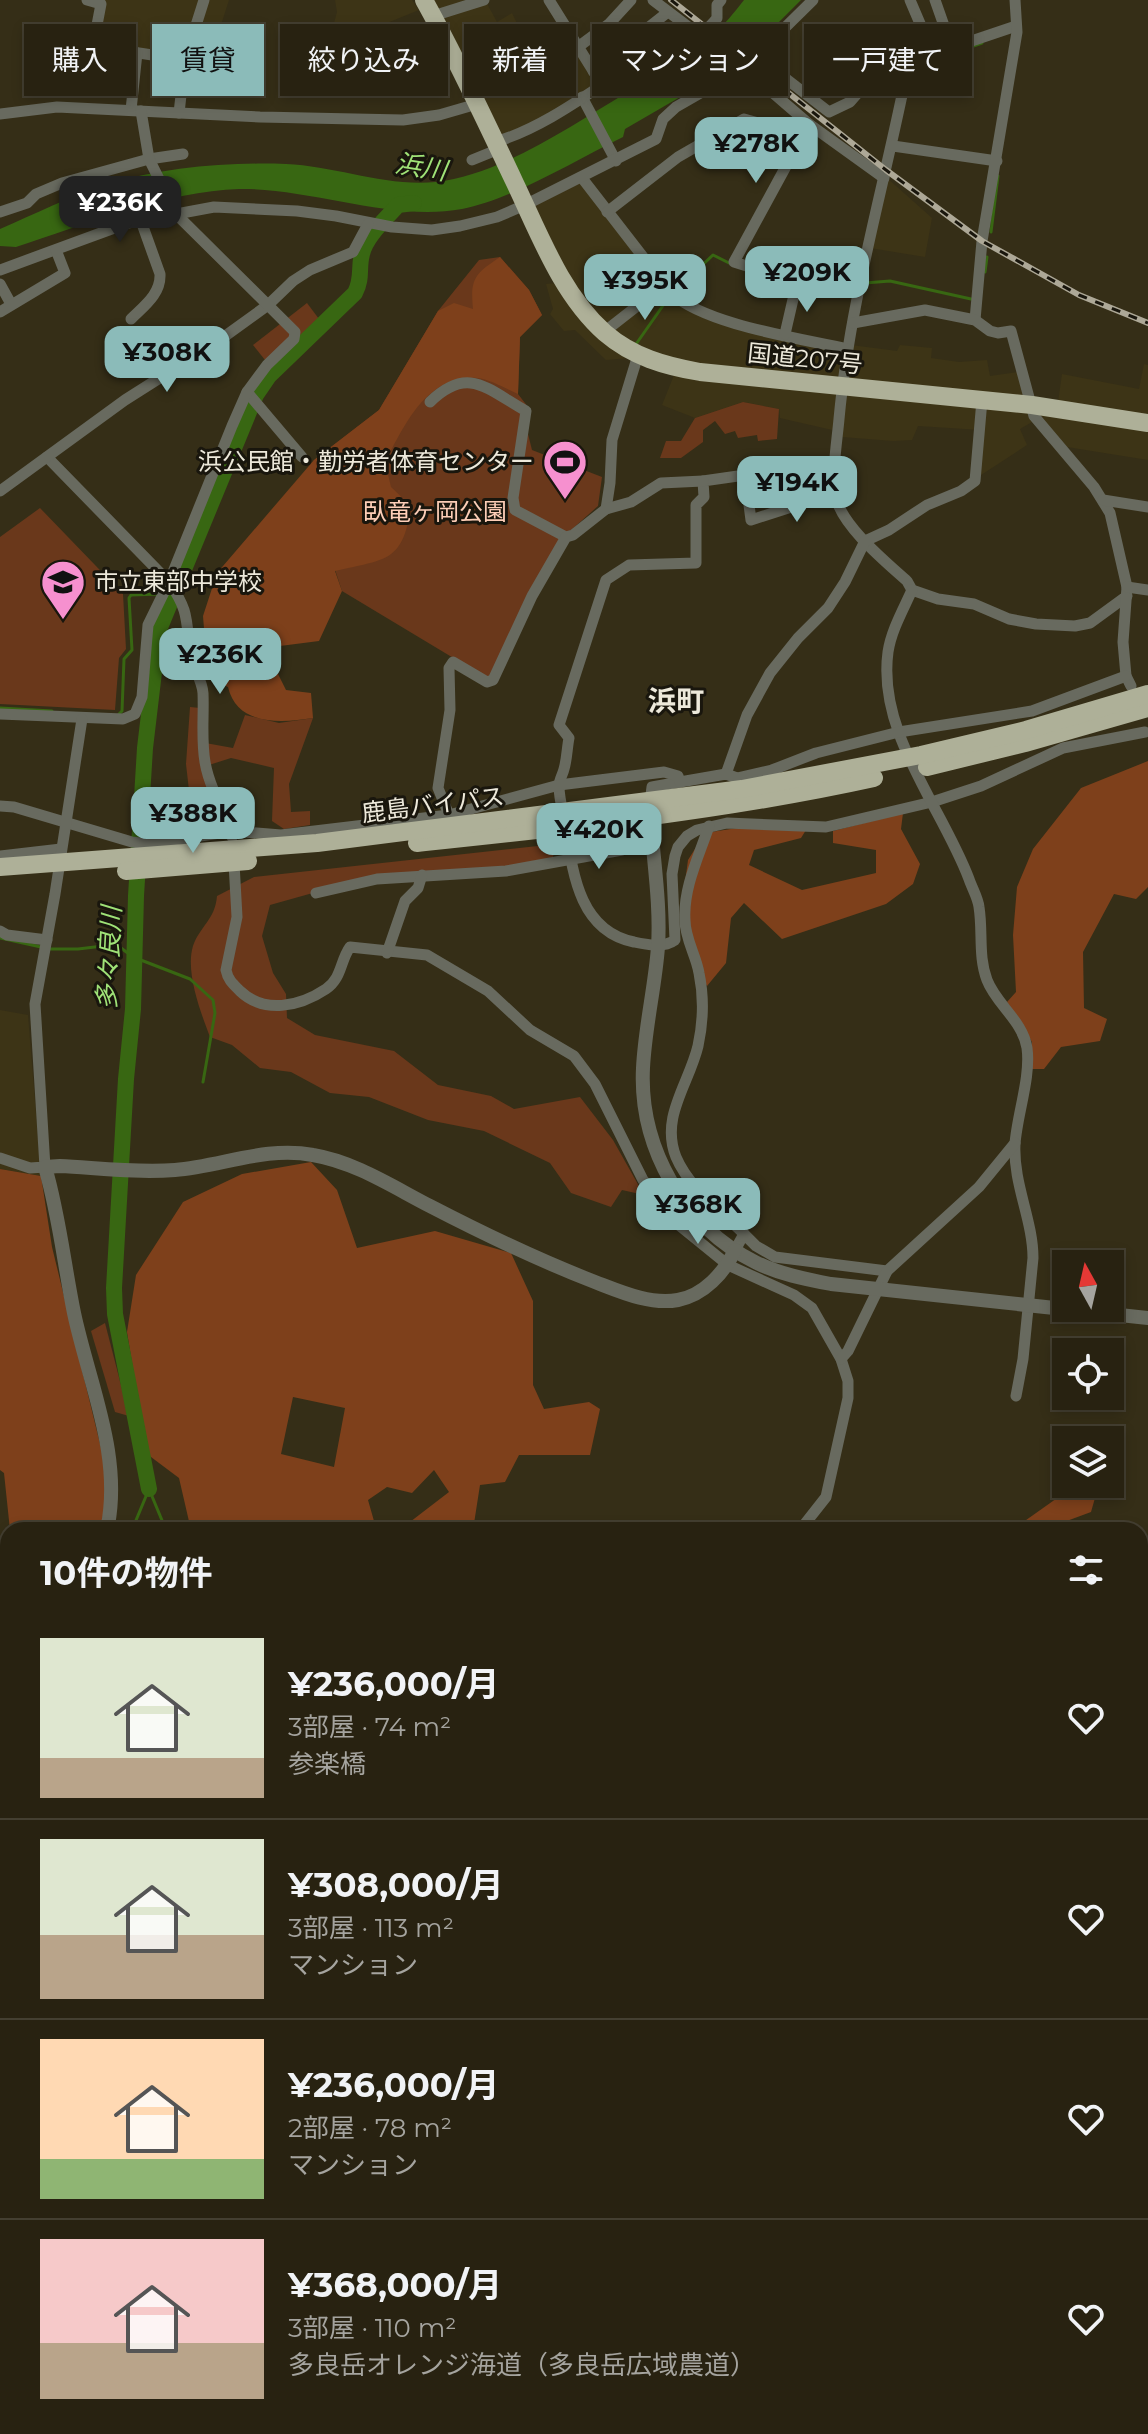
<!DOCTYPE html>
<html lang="ja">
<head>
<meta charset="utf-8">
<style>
  body { margin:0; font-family:Montserrat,"Noto Sans JP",sans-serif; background:#342f1f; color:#f1f3f6; height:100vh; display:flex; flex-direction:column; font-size:30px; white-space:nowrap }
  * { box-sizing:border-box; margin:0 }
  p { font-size:26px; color:#a5a49f }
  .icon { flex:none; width:44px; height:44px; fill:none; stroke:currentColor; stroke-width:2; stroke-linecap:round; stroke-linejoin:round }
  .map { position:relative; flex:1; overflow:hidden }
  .side { position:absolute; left:0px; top:1522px; width:1148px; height:912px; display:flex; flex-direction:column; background:#282211; border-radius:24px 24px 0 0; box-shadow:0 4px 12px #0003,0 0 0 2px #443f31 }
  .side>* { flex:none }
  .guide { position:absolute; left:24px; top:24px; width:1100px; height:72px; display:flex; gap:16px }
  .needle { width:52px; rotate:352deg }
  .buttons { position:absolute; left:1052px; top:1250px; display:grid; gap:16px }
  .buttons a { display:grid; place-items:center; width:72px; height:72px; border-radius:0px; background:#282211; box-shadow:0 4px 12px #0003,0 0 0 2px #443f31; font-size:40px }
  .price { position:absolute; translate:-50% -68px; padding:0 18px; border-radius:16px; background:#8bbbb9; color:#111; font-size:26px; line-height:52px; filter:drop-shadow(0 2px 4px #0008) }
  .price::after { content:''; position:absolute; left:50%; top:48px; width:24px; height:18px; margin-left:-12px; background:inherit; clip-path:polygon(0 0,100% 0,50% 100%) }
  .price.current { background:#222; color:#fff }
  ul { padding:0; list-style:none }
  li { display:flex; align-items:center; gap:24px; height:200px; padding:0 40px }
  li+li { border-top:2px solid #443f31 }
  li span { display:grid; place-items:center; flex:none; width:224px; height:160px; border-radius:0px; color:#555 }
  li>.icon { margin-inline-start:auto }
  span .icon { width:96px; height:96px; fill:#fffc; stroke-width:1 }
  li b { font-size:34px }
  h2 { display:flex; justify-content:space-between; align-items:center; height:96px; padding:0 40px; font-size:34px }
  .tag { padding:0 28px; border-radius:0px; background:#282211; box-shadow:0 4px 12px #0003,0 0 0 2px #443f31; font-size:28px; line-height:72px }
  .tag.current { background:#8bbbb9; color:#111 }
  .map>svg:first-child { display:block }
  .built { fill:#3d3416 }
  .green { fill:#6a381b }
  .forest { fill:#7e401b; fill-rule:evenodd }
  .water { fill:#386712 }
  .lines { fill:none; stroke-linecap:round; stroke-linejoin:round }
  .stream { stroke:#386712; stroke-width:3 }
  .river { stroke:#386712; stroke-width:16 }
  .minor { stroke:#686a5f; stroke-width:11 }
  .tertiary { stroke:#686a5f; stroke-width:14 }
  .trunk { stroke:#aeb098; stroke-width:18 }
  .rail-casing { stroke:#ada897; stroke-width:6 }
  .rail { stroke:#19160d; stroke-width:3; stroke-dasharray:9; stroke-linecap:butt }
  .labels { text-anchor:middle; stroke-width:6; stroke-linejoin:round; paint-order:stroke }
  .street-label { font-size:24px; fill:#ede9db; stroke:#19160d }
  .poi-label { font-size:24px; fill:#ede9db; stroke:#19160d; text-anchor:end }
  .park-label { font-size:24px; fill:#fdceb7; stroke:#19160d }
  .water-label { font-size:26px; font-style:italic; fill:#9fe277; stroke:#19160d }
  .quarter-label { font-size:28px; font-weight:bold; fill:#ede9db; stroke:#19160d }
</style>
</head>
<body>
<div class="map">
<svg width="1148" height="2434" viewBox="0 0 1148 2434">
  <rect width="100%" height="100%" fill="#352e17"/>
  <g class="built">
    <path d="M98 0H229L220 28 194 22 183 57 97 43Z"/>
    <path d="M335 0H412L419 10 360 34 362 52 325 55 337 12Z"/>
    <path d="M434 0H485L497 22 512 13 541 73 580 53 602 92 504 145Z"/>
    <path d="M578 178 671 297 699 314 851 345 897 351 900 345 932 348 931 358 959 362 987 360 990 376 1024 371 1032 399 703 368 641 350 607 325 585 301 562 266 531 198Z"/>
    <path d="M887 178 932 218 925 257 870 248Z"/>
    <path d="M556 283 630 358 606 360 575 330 564 331 550 314 553 309 546 284Z"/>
    <path d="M1144 364 1148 365V416L1058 402 1062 374 1139 389Z"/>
    <path d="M674 375 1037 413 1148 431V460L1067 447 1039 418 1020 429 1027 445 978 477 981 430 918 426 912 440 893 441 842 437 841 432 780 418 779 409 743 402 695 418 662 405Z"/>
    <path d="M0 1010 28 1015 41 1176 0 1169Z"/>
  </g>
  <g class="green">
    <path d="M500 257 529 290 542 315 520 337 518 394 528 407V434L532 450 602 477 598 506 560 540 493 675 485 677 342 591 304 475 314 460 379 410 438 311 479 260Z"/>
    <path d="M307 303 319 319 269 365 253 345Z"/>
    <path d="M743 402 779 409 777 439 758 441 757 435 738 438 735 431 725 434 715 421 703 430V442L681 458H660L666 441H681L695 418Z"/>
    <path d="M40 508 123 594 126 649 119 658 115 710 0 704V537Z"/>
    <path d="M190 707 200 708V742L233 748 245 715 279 723 313 718 289 784 291 812 310 811V825L284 829 272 821 274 768 231 758 209 765 228 815 225 837 207 839 191 808 186 764Z"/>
    <path d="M556 844 553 857 505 875 352 882 270 905 262 936 273 973 286 994 287 1018 315 1035 394 1051 438 1085 491 1096 514 1109 580 1097 613 1140 644 1195 622 1190 611 1207 571 1193 550 1163 484 1131 428 1120 369 1097 330 1093 291 1072 260 1068 232 1045 210 1037C201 1013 185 972 193 946 200 926 215 920 217 896L254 877Z"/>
    <path d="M105 1323 129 1416 115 1412 91 1331Z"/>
    <path d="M565 2426H681L687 2434H569Z"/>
  </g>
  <g class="forest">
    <path d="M500 257 529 290 542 315 520 337 518 394C506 389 490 379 477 378 426 375 405 425 385 462L391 487 411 506C403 563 386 559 335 571L342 591 319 641 280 646 278 674 286 690 311 693 313 718C281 723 237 726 228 687L208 678 203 616 217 573 314 460 379 410 438 311 454 303 473 309C470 278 475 274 500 257Z"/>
    <path d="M1148 761V887L1136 899 1114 894 1083 952 1084 1008 1107 1019 1100 1041 1061 1047 1044 1069H1029L1032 1042 1007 1002 1016 992 1013 935 1017 887 1033 849 1081 788Z"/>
    <path d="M903 813 901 829 920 864 913 884 886 904 782 939 744 903 731 918 726 963 707 986 687 950 681 913 688 860 705 833 737 828 806 830 801 838 754 850 749 865 802 890 876 873V850L833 843V831Z"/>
    <path d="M311 1162 337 1190 357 1248 435 1231 511 1253 533 1301V1385L544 1409 589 1402 600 1409 590 1455H519L505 1482 480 1485 473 1530H191L179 1478 147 1454 127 1332 136 1275 183 1202 242 1174ZM293 1397 345 1408 334 1467 281 1454ZM434 1470 449 1492 406 1525 374 1521 368 1500 387 1487 412 1493Z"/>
    <path d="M0 1169 41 1176 52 1247 112 1493 103 1530H10L4 1473 0 1470Z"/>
    <path d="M1077 1484H1099L1091 1512 1064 1522 1060 1530H1012Z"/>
    <path d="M8 1582V1844L0 1836V1583Z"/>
    <path d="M1148 1741V2229L1140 2231V1742Z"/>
    <path d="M0 2168 8 2180V2426H44L45 2434H0Z"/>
    <path d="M213 2426H302L304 2434H218Z"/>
    <path d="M380 2426H476L477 2434H382Z"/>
    <path d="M685 2426H1116L1109 2434H687L683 2429Z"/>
  </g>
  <path class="water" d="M744 0H801L737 64 625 129 623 137C576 160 513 199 462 209 392 222 311 188 239 189 168 191 83 225 16 247L0 246V229C35 214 70 196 106 185 162 167 228 162 286 164 336 166 385 187 436 182 498 176 573 125 626 93 655 75 686 58 712 36 724 25 734 13 744 0Z"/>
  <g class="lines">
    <g class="stream">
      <path d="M959 51 982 43"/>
      <path d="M991 232 998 176"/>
      <path d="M985 272 987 257"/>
      <path d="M865 283 890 281 971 299"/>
      <path d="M674 292 713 255 729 263"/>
      <path d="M634 347 669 297"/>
      <path d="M0 708 52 711"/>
      <path d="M119 714 122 711 124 659 132 650 129 598 131 595 160 594"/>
      <path d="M0 938 41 947"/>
      <path d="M48 949H78L103 946 121 948 133 957 190 979 213 1000 215 1013 203 1082"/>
      <path d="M149 1489 166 1530"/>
      <path d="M132 1530 149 1489"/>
      <path d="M208 2426 213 2434"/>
      <path d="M573 2426 578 2434"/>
    </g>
    <path class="river" d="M149 1489 115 1314 114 1288 126 1079 133 1009 136 896 145 748 159 630 256 395 269 376 355 293C363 277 358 269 362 254 366 236 386 219 398 205L414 203"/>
    <g class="minor">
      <path d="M87 0 101 4 93 46 185 60"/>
      <path d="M549 0 602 85"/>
      <path d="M653 0 699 35"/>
      <path d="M910 0 933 54"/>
      <path d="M935 0 948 37 949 48"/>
      <path d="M433 16 484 0"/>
      <path d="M1016 26 933 54 908 66C885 184 850 299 839 419 837 442 831 476 836 498 843 527 886 562 907 581L912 590 938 599 974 604 1009 619 1036 624 1075 626 1090 623 1127 596"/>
      <path d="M578 47 609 24 631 0"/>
      <path d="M758 57 829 112 850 102 864 86 908 66"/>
      <path d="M744 68 809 124 884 178"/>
      <path d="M593 71 668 12"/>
      <path d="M582 97 616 161"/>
      <path d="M131 110 137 53"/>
      <path d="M179 113 185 60 204 0"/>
      <path d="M0 114 57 107 260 117 403 120 439 115 477 104"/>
      <path d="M495 142C555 125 614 72 669 43 688 33 702 39 717 18V5L721 0"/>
      <path d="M893 146 997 161"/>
      <path d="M472 160 499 149"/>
      <path d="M582 178 671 293C706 325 799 338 847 349"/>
      <path d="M0 212 27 203 36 194 62 183 149 159 183 154"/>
      <path d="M607 212 678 157 744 119 762 124H809L734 262 797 282 860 281"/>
      <path d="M0 270 128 223 214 207 297 211 336 216 392 227 432 230 460 226 497 217 525 205 656 139 663 119 676 107 744 68 813 0"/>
      <path d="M0 284 11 304"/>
      <path d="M0 312 65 273 56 250"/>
      <path d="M131 319C144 306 161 294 160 274L141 221"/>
      <path d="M975 320 982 241 1017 32 1015 0"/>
      <path d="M853 323 925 310 975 320 990 331 998 333 1011 331 1034 416 1094 487 1110 513 1127 587 1123 642 1126 676 1131 686"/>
      <path d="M604 332 664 285"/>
      <path d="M785 334 797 282"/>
      <path d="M247 392 302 457"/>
      <path d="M430 402C468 365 487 389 526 411L513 498 515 510 566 537"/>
      <path d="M47 457 169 582C189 611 186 619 190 652 191 666 202 678 203 693 204 716 201 739 205 762 209 786 222 808 233 831L232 837"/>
      <path d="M0 491 125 400 221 339 268 305 293 281 310 270 353 252 368 224"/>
      <path d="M836 499 810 501 751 520 745 475 703 481 704 497 696 505V563L629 565 606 580 559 725 569 738C567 748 567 759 564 769 563 774 559 780 559 786 559 800 564 815 566 829 573 875 580 931 634 942 647 945 664 948 675 940L672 874 675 856 678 847 687 836 697 830 727 823 826 827 932 802 981 786 1063 748 1145 732"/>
      <path d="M1103 500 1148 507"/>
      <path d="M606 509 610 483 612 440 638 355"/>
      <path d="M1127 587 1148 590"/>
      <path d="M912 590C903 610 891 631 888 652 877 733 942 807 969 879 972 888 978 898 979 907 983 932 978 956 987 980 996 1004 1023 1021 1027 1048 1031 1077 1017 1115 1015 1144 1013 1184 1033 1220 1033 1258L1023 1359 1016 1396"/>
      <path d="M0 714 123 719 135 714 142 697 148 625 169 582 232 426 247 392 267 365 294 339 295 332 177 215 149 159 141 111"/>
      <path d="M726 774 747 715 770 673 798 638 828 608 845 582 865 541 889 530 927 505 961 491 975 481 982 400"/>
      <path d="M650 803 652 787 680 782"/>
      <path d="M0 806 14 807 132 842 148 844 233 831 281 835 449 815 559 785 664 772 678 776 680 782 726 774 737 778 772 770 816 753 899 732 1032 711 1126 676"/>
      <path d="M449 815 438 788 450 710 449 668 453 662 487 682 493 680 532 596 566 537 573 535 606 509 631 502 661 483 703 481"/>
      <path d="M709 826C699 856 683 888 685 920 685 939 696 955 699 973 704 997 703 1023 698 1046 689 1084 660 1117 676 1157 689 1188 721 1211 744 1234"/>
      <path d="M0 856 61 849"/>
      <path d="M234 863 237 917 226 970C228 980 233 984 240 991 264 1014 299 1007 326 989 342 978 340 961 350 947L427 955 488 991 530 1030 574 1056 595 1084 643 1180 680 1226 728 1265 794 1295 812 1308 841 1359 848 1381V1398L826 1497 800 1530"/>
      <path d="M316 893 377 879 506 871 622 850"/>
      <path d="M0 931 7 935 47 940"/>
      <path d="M387 953 405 901 418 888 422 875"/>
      <path d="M0 1158 30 1168 45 1167 35 1004 55 894 82 719"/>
      <path d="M735 1250 744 1234 756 1246 775 1257 887 1271"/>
      <path d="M841 1359 848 1351 887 1271 979 1187 1015 1143"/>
      <path d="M0 2053 8 2071"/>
      <path d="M58 2426 60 2434"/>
      <path d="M789 2426 795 2434"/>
    </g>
    <g class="tertiary">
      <path d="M650 807C652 854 661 900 658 947 655 987 645 1027 643 1068 639 1147 684 1227 755 1262 779 1274 805 1279 831 1284L1148 1318"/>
      <path d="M107 1530C123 1456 89 1384 74 1313 64 1264 59 1214 45 1167L60 1166C98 1168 137 1173 175 1170 222 1166 266 1146 313 1155 355 1162 393 1187 430 1206 484 1234 538 1260 595 1282 621 1292 650 1305 678 1300 704 1295 724 1273 735 1250"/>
      <path d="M158 2426 159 2434"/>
    </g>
    <g class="trunk">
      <path d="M424 0C457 59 485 120 514 181 539 233 561 294 605 333 633 357 665 366 700 372L1032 405 1148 423"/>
      <path d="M927 767 1025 743 1148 708"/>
      <path d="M417 843C569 827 724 811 874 778"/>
      <path d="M0 867 317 843 742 789 921 755 1026 730 1148 694"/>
      <path d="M126 871 248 861"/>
    </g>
    <g class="rail-casing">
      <path id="rail" d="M671 0 886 170 982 241 1079 295 1148 323"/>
    </g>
    <use href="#rail" class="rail"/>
  </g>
  <defs>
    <g id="stadium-pin" transform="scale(2.3)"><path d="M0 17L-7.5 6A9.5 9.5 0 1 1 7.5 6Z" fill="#f690cf" stroke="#19160d"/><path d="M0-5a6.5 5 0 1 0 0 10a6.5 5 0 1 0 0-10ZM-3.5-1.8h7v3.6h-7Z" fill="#111"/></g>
    <g id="school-pin" transform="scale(2.3)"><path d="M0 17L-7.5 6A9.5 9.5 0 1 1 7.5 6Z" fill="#f690cf" stroke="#19160d"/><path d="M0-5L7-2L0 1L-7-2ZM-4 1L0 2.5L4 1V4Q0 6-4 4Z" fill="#111"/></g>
  </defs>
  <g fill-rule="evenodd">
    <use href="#stadium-pin" x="565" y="462"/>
    <use href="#school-pin" x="63" y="582"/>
  </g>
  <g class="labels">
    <g class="street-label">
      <text transform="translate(805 359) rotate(6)" y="8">国道207号</text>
      <text transform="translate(433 805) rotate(-7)" y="8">鹿島バイパス</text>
    </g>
    <g class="poi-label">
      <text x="534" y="470">浜公民館・勤労者体育センター</text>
      <text x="94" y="590" text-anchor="start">市立東部中学校</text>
    </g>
    <g class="park-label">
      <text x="435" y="520">臥竜ヶ岡公園</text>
    </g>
    <g class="water-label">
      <text transform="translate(421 167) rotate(9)" y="9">浜川</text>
      <text transform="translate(109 958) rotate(-87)" y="9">多々良川</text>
    </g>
    <g class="quarter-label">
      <text x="676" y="711">浜町</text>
    </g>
  </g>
</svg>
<div class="buttons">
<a><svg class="needle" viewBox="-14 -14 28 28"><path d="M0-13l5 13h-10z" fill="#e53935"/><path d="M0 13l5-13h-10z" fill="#a5a49f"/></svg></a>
<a><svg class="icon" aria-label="locate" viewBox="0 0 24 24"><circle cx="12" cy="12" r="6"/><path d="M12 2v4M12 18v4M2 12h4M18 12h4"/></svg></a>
<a><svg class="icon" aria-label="layers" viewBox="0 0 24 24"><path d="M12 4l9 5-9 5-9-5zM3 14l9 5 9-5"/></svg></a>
</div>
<b class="price" style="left:756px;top:185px">¥278K</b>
<b class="price current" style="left:120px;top:244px">¥236K</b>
<b class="price" style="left:807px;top:314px">¥209K</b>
<b class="price" style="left:645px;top:322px">¥395K</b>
<b class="price" style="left:167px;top:394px">¥308K</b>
<b class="price" style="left:797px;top:524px">¥194K</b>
<b class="price" style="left:220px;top:696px">¥236K</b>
<b class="price" style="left:193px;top:855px">¥388K</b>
<b class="price" style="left:599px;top:871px">¥420K</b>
<b class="price" style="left:698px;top:1246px">¥368K</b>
<div class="guide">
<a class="tag">購入</a>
<a class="tag current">賃貸</a>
<a class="tag">絞り込み</a>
<a class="tag">新着</a>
<a class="tag">マンション</a>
<a class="tag">一戸建て</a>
</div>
<section class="side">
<h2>10件の物件<svg class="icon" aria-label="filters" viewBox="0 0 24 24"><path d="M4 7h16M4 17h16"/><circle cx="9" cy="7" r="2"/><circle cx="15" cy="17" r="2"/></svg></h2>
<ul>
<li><span style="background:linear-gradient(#dfe7d0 75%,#b9a48a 0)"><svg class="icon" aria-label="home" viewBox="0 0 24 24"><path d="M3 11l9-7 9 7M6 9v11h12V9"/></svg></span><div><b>¥236,000/月</b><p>3部屋 · 74 m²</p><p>参楽橋</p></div><svg class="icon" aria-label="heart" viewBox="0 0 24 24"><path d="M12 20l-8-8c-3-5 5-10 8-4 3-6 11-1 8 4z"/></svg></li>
<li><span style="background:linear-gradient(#dfe7d0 60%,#b9a48a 0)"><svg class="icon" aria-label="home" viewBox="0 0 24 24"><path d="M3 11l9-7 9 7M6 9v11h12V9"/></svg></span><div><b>¥308,000/月</b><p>3部屋 · 113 m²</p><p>マンション</p></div><svg class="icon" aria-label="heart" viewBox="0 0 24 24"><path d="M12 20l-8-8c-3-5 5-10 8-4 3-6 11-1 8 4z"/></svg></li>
<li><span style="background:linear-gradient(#ffd9b3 75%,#8fb573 0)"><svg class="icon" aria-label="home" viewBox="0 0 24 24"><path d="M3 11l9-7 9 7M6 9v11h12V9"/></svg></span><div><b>¥236,000/月</b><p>2部屋 · 78 m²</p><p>マンション</p></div><svg class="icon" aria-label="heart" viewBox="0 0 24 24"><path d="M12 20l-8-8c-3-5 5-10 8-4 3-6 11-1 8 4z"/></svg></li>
<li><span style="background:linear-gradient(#f6c9c9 65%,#b9a48a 0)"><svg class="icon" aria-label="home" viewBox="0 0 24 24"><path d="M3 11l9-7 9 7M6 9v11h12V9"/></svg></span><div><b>¥368,000/月</b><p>3部屋 · 110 m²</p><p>多良岳オレンジ海道（多良岳広域農道）</p></div><svg class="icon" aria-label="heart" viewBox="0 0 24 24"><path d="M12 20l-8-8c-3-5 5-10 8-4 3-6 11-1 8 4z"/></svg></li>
</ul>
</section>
</div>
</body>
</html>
